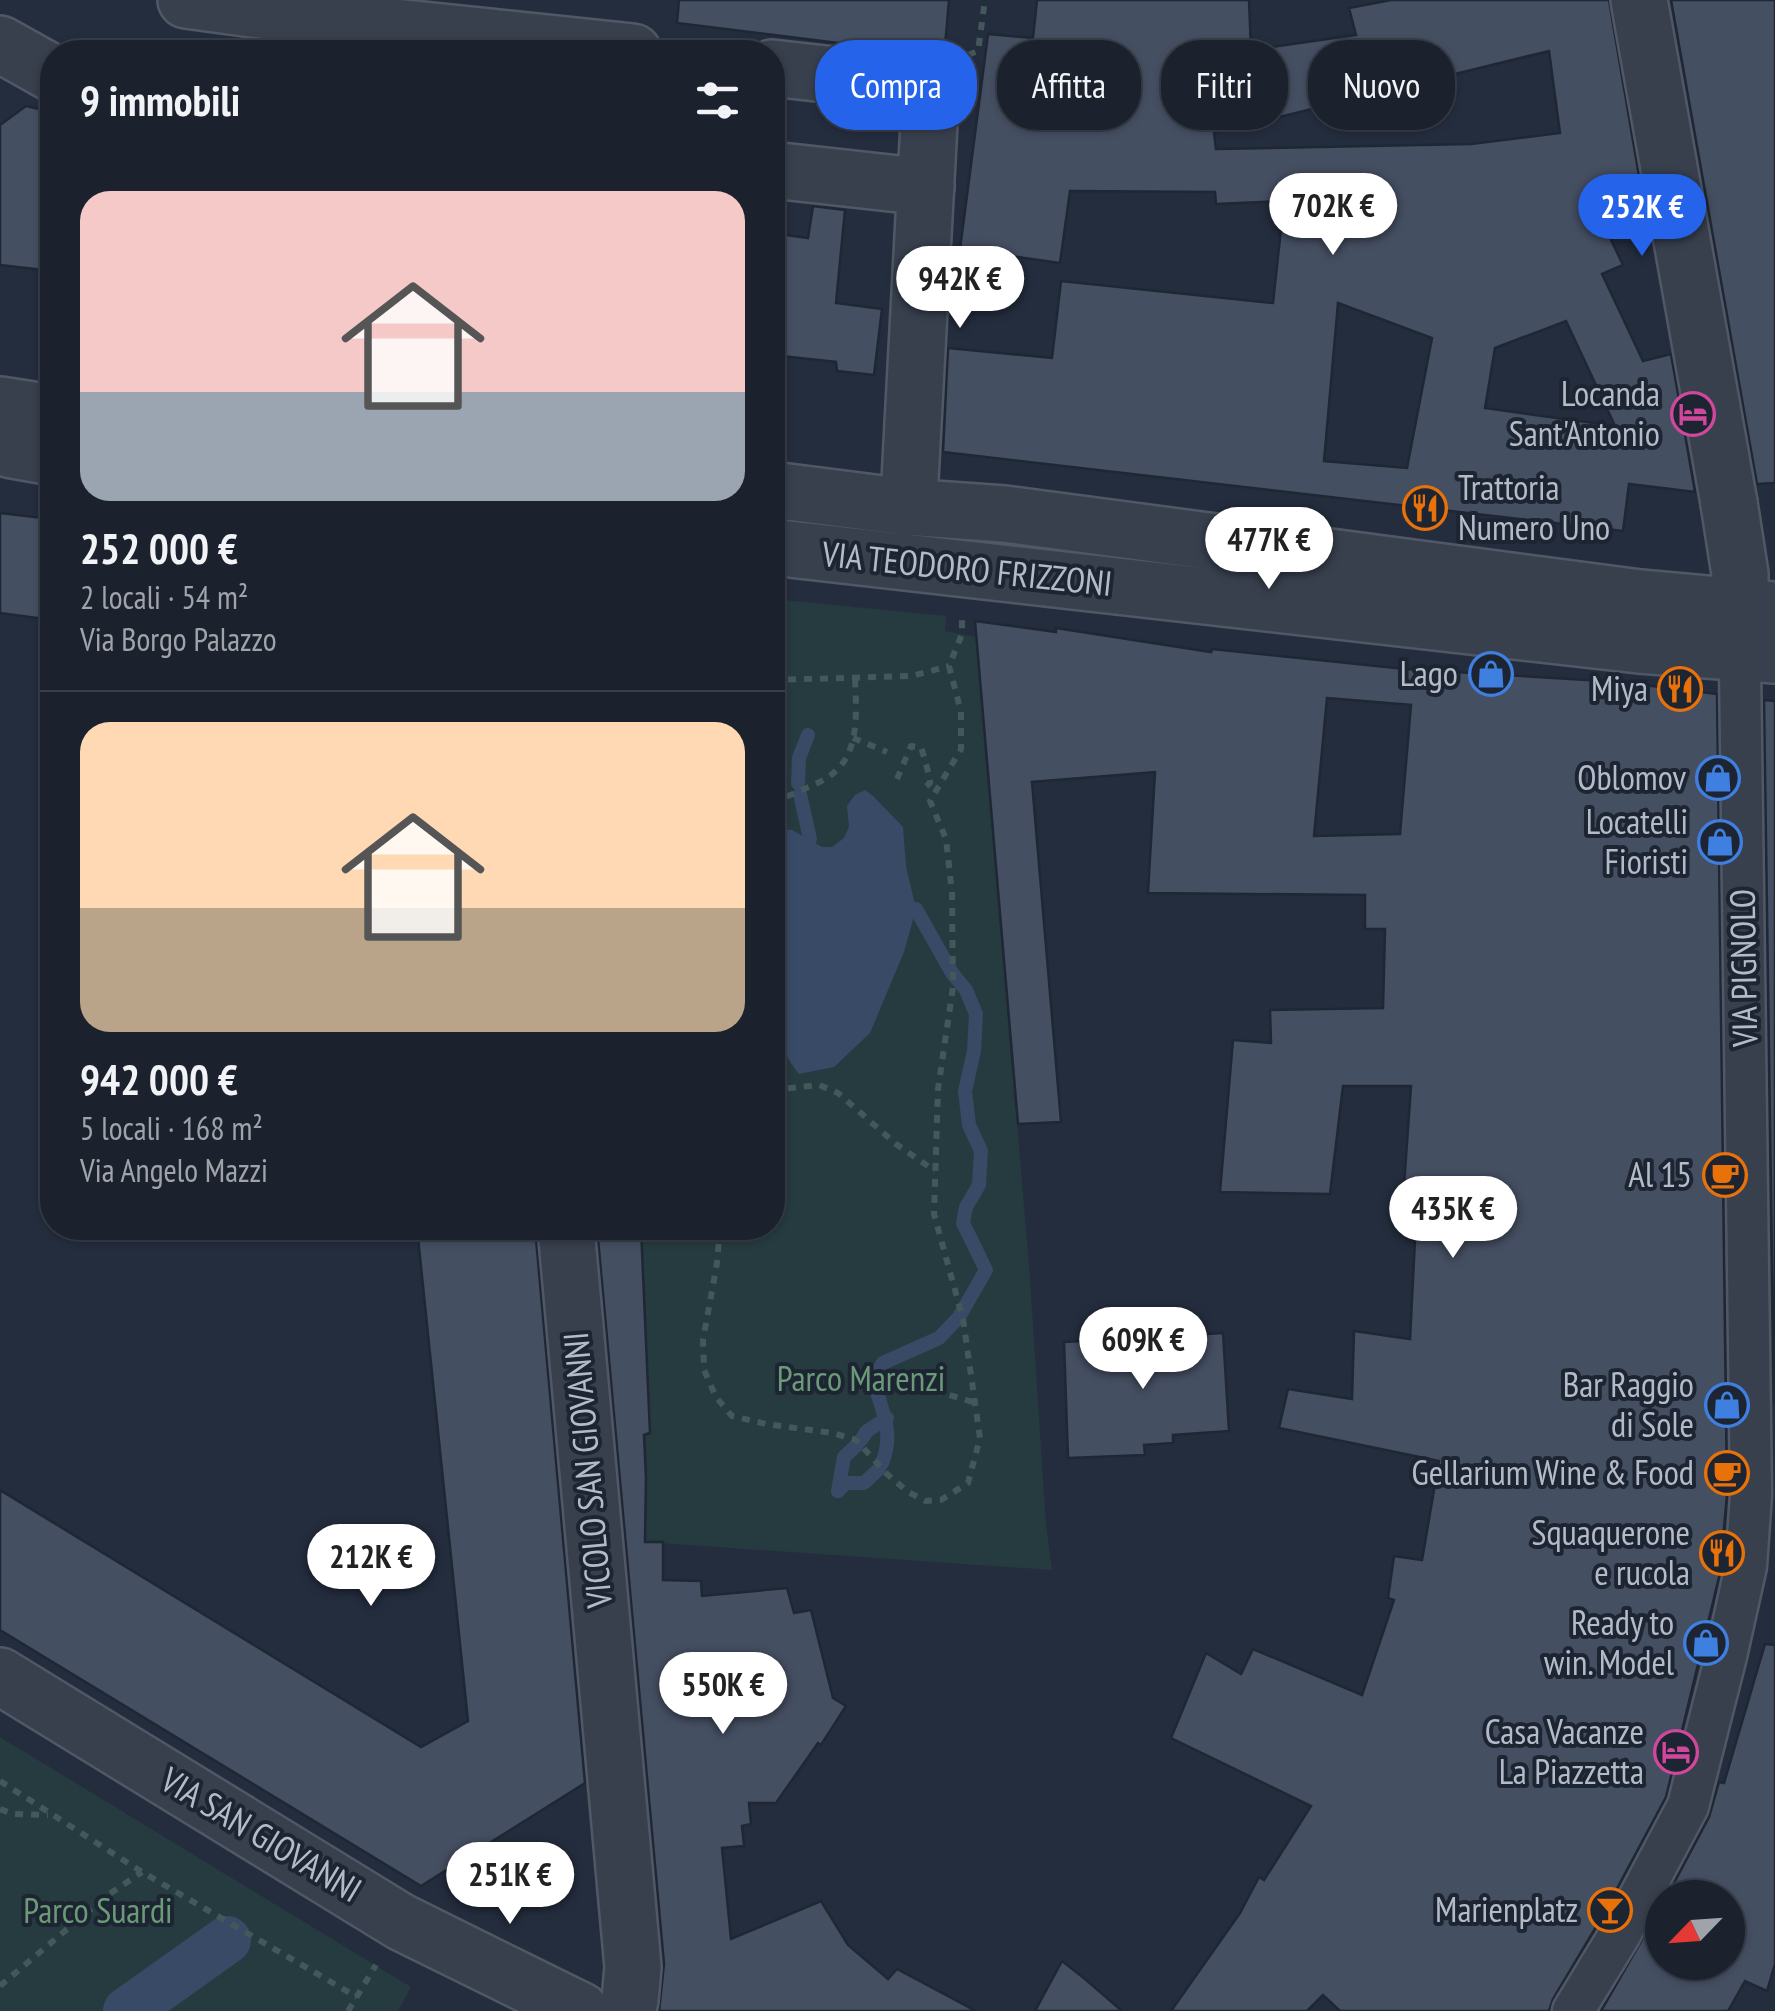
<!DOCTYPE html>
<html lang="it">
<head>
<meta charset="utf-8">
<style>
  body { margin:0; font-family:"PT Sans Narrow",sans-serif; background:#242a36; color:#f1f3f6; height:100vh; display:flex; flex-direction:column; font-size:38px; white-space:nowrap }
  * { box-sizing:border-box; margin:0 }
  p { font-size:32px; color:#a0a4aa }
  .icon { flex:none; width:55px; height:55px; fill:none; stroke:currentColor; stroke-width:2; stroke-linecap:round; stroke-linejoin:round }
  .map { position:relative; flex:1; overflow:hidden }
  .sheet { position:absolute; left:40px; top:40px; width:745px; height:1200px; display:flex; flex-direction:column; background:#1b222e; border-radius:40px; box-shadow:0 2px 8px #0004,0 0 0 2px #393f4a }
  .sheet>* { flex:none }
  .banner { position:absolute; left:815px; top:40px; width:810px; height:90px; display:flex; gap:20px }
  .needle { width:65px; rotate:245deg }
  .controls { position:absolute; left:1645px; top:1880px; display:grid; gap:20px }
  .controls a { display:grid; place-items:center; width:100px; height:100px; border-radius:50%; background:#1b222e; box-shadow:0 2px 8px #0004,0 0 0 2px #393f4a; font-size:50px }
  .price { position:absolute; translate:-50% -85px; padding:0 22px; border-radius:35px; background:#fff; color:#222; font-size:32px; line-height:65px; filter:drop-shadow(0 2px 5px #0008) }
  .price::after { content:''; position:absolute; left:50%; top:60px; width:30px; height:22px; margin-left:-15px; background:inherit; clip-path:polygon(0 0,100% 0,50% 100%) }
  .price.current { background:#2563eb; color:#fff }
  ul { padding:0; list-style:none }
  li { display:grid; align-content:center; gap:20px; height:530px; padding:0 40px }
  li+li { border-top:2px solid #393f4a }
  li span { display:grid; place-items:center; height:310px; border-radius:30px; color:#555 }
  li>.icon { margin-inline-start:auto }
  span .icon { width:180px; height:180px; fill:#fffc; stroke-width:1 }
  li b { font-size:42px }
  h2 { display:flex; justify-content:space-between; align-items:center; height:120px; padding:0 40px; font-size:42px }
  .tag { padding:0 35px; border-radius:40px; background:#1b222e; box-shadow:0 2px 8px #0004,0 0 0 2px #393f4a; font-size:35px; line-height:90px }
  .tag.current { background:#2563eb; color:#fff }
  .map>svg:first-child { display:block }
  .green { fill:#263b3f }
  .water { fill:#394a67 }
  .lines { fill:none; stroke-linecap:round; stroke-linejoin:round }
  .stream { stroke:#394a67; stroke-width:14 }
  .canal { stroke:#394a67; stroke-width:48 }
  .building { fill:#454f62; stroke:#1f2735; stroke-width:2.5; fill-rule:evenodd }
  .pedestrian-casing { stroke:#505866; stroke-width:45 }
  .minor-casing { stroke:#505866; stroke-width:60 }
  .tertiary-casing { stroke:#505866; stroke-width:60 }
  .path { stroke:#44585c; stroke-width:6; stroke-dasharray:8 8; stroke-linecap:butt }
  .pedestrian { stroke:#38404e; stroke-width:40 }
  .minor { stroke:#38404e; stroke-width:55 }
  .tertiary { stroke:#38404e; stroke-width:55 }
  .labels { text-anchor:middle; stroke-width:8; stroke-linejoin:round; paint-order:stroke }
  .poi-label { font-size:35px; fill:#b3bbc9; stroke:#1d2533; text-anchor:end }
  .street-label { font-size:35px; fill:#b3bbc9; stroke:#1d2533 }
  .park-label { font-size:35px; fill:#6a9a78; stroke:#1d2533 }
</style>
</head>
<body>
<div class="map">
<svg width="1775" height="2011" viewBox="0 0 1775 2011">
  <rect width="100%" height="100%" fill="#242d3e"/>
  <g class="green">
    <path d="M773 599 946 616 945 631 976 637 1029 1265 1046 1525 1052 1570 645 1542 644 1435 650 1433 641 1228H772Z"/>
    <path d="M0 1737 411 1987 398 2011H0Z"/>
  </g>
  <path class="water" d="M865 790 873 796 903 827 906 866 916 909 904 952 870 1033 834 1067 799 1074C778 1049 781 1033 786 1003L773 990V828L792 830 822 847H832L844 838 849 827 847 806 855 795Z"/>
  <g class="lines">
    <g class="stream">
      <path d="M798 783 799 758 808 735"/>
      <path d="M800 794 810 839"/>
      <path d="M861 1440 867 1431 887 1418"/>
      <path d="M882 1463C895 1432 881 1409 873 1379L883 1363 939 1338 959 1317 986 1270 963 1223 966 1207 979 1185 981 1151 969 1125 965 1091 974 1051 976 1014 966 990 952 973 916 909"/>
      <path d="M838 1491 844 1457 857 1445"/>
      <path d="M838 1491 846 1483H864L879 1469"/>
    </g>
    <path class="canal" d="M127 2011 227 1940"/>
  </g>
  <g class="building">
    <path d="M679 0H949L944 58 935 55 677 23Z"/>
    <path d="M1037 0H1249L1251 50 1356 35 1349 8 1391 0H1609L1646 217 1604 225 1623 265 1602 274 1643 361 1671 354 1695 492 1629 484 1623 531 943 452 948 348 1052 358 1061 281 1273 303 1284 201 1216 204 1215 192 1070 191 1060 263 960 249 988 34 1033 38ZM1549 51 1560 133 1471 144 1216 149 1214 133ZM1338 303 1432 338 1407 468 1324 461ZM1566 321 1615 426 1485 408 1495 348Z"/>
    <path d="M1671 0H1775V483L1757 484Z"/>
    <path d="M26 106 52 112V153L46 211H52V271L0 265V125Z"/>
    <path d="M813 206 845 210 836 303 882 309 874 375 837 371 836 362 772 355V233L808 238Z"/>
    <path d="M0 513 52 519V620L0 613Z"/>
    <path d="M975 621 1056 632V628L1211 652 1212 649 1405 669 1620 682 1717 694 1727 1494 1720 1573 1666 1797 1599 1922 1553 1999 1549 2011H1340L1323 1995 1307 2011H1171L1240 1913 1259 1877 1264 1880 1311 1806 1171 1738 1206 1653 1241 1674 1253 1649 1362 1695 1394 1600 1388 1598 1394 1556 1422 1560 1439 1461 1279 1428 1288 1389 1352 1399 1354 1331 1410 1339 1417 1201 1403 1200 1411 1086H1343L1330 1194 1220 1192 1233 1040 1271 1043 1270 1010 1383 1008 1385 929H1365V895L1148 893 1155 772 1032 782 1061 1122 1018 1124ZM1327 698 1411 705 1400 834 1314 836Z"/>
    <path d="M1764 700 1775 701V1404H1774Z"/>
    <path d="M417 1228H535L585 1783 421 1886 0 1630V1490L421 1747 468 1721Z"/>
    <path d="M597 1228H641L650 1433 644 1435 646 1478 645 1542H663V1580L701 1581 702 1596 787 1588 794 1613 811 1610 833 1698 846 1706 821 1745 818 1743 776 1803H749L751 1824 742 1826 744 1846 722 1848 731 1939 821 1901 848 1945 888 1979 897 1969 976 2011H659L664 1964Z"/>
    <path d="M1223 1333 1229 1431 1173 1435V1443L1144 1445 1145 1455 1068 1458 1064 1342Z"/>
    <path d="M1765 1644 1775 1645V1964L1767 1991 1745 1981 1728 2011H1601L1662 1905V1962H1728V1898H1666L1709 1817 1719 1782 1724 1783Z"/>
    <path d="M1062 1961 1085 1979 1122 2011H1035Z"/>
  </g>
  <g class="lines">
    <g class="pedestrian-casing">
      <path id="pedestrian" d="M1573 2011 1620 1934 1688 1806 1726 1656 1746 1566 1751 1495 1740 667"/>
    </g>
    <g class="minor-casing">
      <g id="minor">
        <path d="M186 0 365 24"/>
        <path d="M368 0 365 24 633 52"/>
        <path d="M0 44 52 73"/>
        <path d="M772 68 931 86 910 480 906 507"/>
        <path d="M772 170 926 187"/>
        <path d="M0 405 52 413"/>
        <path d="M0 445 12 450 52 457"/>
        <path d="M772 490 906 507 1004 514 1640 598 1775 610"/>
        <path d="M1729 503 1740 574V644"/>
        <path d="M772 547 1639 645 1775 655"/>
        <path d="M566 1228 633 1967 630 2000 627 2011"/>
      </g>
    </g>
    <g class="tertiary-casing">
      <g id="tertiary">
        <path d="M1639 0 1729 503"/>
        <path d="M0 1676 401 1922 581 2011"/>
      </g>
    </g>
    <g class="path">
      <path d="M968 55 978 51 985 0"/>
      <path d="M772 680 912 676 949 666"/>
      <path d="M853 738 887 752"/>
      <path d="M897 779 911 746 921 747C922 750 931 780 930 783L922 790"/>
      <path d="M772 803C788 795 820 784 831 775 861 753 856 710 855 677"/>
      <path d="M772 1005 778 1013 772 1030"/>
      <path d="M772 1044 773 1051 786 1088"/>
      <path d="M772 1090 819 1085 838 1093 896 1144 935 1171"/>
      <path d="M720 1228 717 1263 703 1340 704 1370 716 1397 732 1416 766 1424 833 1433 856 1440 887 1474 908 1492 926 1501 941 1500 968 1483 980 1438 963 1319 934 1214 938 1089 953 987 952 893 946 839 930 801 961 749V712L949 666 962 634V619"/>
      <path d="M919 1386 976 1403"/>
      <path d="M0 1781 142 1872 357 1997"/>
      <path d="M0 1809 13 1814 48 1815"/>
      <path d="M0 1986 105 1897 142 1872"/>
      <path d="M348 2011 376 1965"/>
    </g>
    <use href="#pedestrian" class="pedestrian"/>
    <use href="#minor" class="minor"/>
    <use href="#tertiary" class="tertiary"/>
  </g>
  <defs>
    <g id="hotel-ring" transform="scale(2.25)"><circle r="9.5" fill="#1d2533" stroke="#d1479c" stroke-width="1.5"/><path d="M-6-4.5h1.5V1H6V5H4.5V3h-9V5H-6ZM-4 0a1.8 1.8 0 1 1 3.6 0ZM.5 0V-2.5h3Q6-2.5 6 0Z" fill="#d1479c"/></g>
    <g id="restaurant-ring" transform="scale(2.25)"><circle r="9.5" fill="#1d2533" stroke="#e8710a" stroke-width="1.5"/><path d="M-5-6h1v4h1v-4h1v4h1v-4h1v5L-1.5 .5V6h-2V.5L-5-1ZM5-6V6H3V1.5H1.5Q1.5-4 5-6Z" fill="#e8710a"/></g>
    <g id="shop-ring" transform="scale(2.25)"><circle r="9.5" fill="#1d2533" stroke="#3f7fe0" stroke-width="1.5"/><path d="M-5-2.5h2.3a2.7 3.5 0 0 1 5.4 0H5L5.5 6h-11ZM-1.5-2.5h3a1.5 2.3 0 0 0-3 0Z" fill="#3f7fe0"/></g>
    <g id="cafe-ring" transform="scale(2.25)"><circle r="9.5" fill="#1d2533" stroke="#e8710a" stroke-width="1.5"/><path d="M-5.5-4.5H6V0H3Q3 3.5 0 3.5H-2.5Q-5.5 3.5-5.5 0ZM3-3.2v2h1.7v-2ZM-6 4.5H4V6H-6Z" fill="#e8710a"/></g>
    <g id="bar-ring" transform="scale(2.25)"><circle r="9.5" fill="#1d2533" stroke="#e8710a" stroke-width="1.5"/><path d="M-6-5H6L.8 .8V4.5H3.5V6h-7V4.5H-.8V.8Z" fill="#e8710a"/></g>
  </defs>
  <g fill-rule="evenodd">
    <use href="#hotel-ring" x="1693" y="414"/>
    <use href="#restaurant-ring" x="1425" y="508"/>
    <use href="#shop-ring" x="1491" y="674"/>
    <use href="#restaurant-ring" x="1680" y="689"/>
    <use href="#shop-ring" x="1718" y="778"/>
    <use href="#shop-ring" x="1720" y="842"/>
    <use href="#cafe-ring" x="1725" y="1175"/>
    <use href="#shop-ring" x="1727" y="1405"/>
    <use href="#cafe-ring" x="1727" y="1473"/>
    <use href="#restaurant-ring" x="1722" y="1553"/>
    <use href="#shop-ring" x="1706" y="1643"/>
    <use href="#hotel-ring" x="1676" y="1752"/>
    <use href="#bar-ring" x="1610" y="1910"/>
  </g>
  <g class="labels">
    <g class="poi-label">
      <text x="1660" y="406">Locanda<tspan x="1660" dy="40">Sant'Antonio</tspan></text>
      <text x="1458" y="500" text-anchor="start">Trattoria<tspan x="1458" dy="40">Numero Uno</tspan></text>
      <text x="1458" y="686">Lago</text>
      <text x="1648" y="701">Miya</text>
      <text x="1686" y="790">Oblomov</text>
      <text x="1688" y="834">Locatelli<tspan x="1688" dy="40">Fioristi</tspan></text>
      <text x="1692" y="1187">Al 15</text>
      <text x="1694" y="1397">Bar Raggio<tspan x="1694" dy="40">di Sole</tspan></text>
      <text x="1694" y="1485">Gellarium Wine &amp; Food</text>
      <text x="1690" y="1545">Squaquerone<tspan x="1690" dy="40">e rucola</tspan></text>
      <text x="1674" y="1635">Ready to<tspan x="1674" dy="40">win. Model</tspan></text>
      <text x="1644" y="1744">Casa Vacanze<tspan x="1644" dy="40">La Piazzetta</tspan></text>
      <text x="1578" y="1922">Marienplatz</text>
    </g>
    <g class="street-label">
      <text transform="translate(967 569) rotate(6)" y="12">VIA TEODORO FRIZZONI</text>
      <text transform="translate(1744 968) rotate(-91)" y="12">VIA PIGNOLO</text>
      <text transform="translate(588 1470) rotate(-95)" y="12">VICOLO SAN GIOVANNI</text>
      <text transform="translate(261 1835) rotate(31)" y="12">VIA SAN GIOVANNI</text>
    </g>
    <g class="park-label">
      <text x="861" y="1391">Parco Marenzi</text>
      <text x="98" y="1923">Parco Suardi</text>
    </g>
  </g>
</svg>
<div class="controls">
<a><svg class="needle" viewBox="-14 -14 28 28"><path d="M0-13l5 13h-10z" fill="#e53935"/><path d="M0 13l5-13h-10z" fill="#a0a4aa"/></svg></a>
</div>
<b class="price" style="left:1333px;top:258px">702K €</b>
<b class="price current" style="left:1642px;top:259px">252K €</b>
<b class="price" style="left:960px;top:331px">942K €</b>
<b class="price" style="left:1269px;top:592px">477K €</b>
<b class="price" style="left:1453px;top:1261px">435K €</b>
<b class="price" style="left:1143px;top:1392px">609K €</b>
<b class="price" style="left:371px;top:1609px">212K €</b>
<b class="price" style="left:723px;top:1737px">550K €</b>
<b class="price" style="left:510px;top:1927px">251K €</b>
<div class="banner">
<a class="tag current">Compra</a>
<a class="tag">Affitta</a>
<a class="tag">Filtri</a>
<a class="tag">Nuovo</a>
</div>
<section class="sheet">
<h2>9 immobili<svg class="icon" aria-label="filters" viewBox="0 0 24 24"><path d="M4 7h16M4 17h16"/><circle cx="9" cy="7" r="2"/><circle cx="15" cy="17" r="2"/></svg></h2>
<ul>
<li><span style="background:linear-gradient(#f6c9c9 65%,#9aa5b1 0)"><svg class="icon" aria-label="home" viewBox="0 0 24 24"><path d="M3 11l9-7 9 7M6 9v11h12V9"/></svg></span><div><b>252 000 €</b><p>2 locali · 54 m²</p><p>Via Borgo Palazzo</p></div></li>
<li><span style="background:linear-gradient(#ffd9b3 60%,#b9a48a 0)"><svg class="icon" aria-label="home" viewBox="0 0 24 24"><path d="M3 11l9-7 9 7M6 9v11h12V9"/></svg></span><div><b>942 000 €</b><p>5 locali · 168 m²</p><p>Via Angelo Mazzi</p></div></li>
</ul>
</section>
</div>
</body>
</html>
